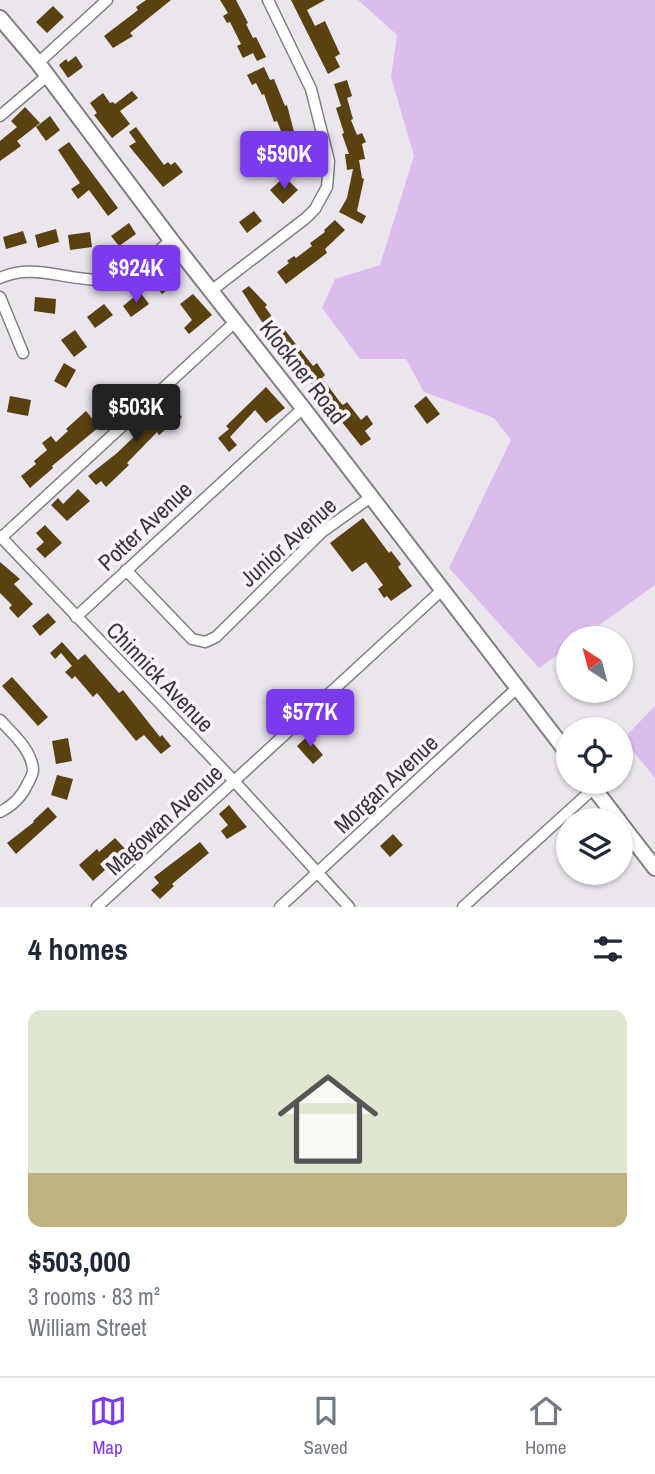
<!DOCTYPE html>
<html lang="en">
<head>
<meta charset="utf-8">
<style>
  body { margin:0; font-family:"Archivo Narrow",sans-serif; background:#f6f6f7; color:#1f2937; height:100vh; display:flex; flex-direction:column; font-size:26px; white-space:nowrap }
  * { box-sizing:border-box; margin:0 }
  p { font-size:23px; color:#747a83 }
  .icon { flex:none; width:38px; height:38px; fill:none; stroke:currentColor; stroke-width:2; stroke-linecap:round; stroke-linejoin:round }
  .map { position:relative; height:907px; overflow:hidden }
  .details { display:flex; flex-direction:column; background:#fff; flex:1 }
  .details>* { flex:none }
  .needle { width:46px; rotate:324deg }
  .buttons { position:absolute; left:556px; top:626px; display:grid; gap:14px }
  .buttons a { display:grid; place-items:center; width:77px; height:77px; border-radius:50%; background:#fff; box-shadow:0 2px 5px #0004; font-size:35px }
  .price { position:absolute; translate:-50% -60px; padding:0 16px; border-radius:7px; background:#7c3aed; color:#fff; font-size:23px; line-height:46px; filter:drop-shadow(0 2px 4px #0008) }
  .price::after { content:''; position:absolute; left:50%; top:42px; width:21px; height:16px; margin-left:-10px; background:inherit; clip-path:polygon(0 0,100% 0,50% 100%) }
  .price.selected { background:#222; color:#fff }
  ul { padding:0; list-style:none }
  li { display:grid; align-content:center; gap:14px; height:371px; padding:0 28px }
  li span { display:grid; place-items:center; height:217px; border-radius:14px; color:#555 }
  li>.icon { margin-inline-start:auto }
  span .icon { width:126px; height:126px; fill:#fffc; stroke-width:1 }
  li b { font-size:30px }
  h2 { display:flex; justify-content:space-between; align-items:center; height:84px; padding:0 28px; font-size:30px }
  .dock { display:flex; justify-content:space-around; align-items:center; height:98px; border-top:2px solid #e0e1e3; background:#fff; font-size:19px; color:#747a83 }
  .dock a { display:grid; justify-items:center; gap:4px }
  .dock .selected { color:#7c3aed }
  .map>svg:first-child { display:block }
  .green { fill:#dcbcec }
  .building { fill:#59420f }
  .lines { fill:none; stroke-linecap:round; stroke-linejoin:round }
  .minor-casing { stroke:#837e86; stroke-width:13 }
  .secondary-casing { stroke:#837e86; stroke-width:18 }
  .minor { stroke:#fff; stroke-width:10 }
  .secondary { stroke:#fff; stroke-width:14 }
  .labels { text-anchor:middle; stroke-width:7; stroke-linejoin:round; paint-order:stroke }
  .street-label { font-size:23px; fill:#3a373b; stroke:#f9f3fc }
</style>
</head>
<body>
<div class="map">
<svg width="655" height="907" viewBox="0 0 655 907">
  <rect width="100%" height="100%" fill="#ebe5ee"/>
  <g class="green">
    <path d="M358 0H655V585L580 639H569V647L539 668 449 568 511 440 494 418 424 392 406 359H360L322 308 335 279 380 265 414 156 391 77 397 35Z"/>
    <path d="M655 706V778L623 739Z"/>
  </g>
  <g class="building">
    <path d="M146 0H171L130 33 133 36 113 48 104 36 138 10 136 7Z"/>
    <path d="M220 0H236L248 23 246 24 253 38 256 37 266 57 257 61 253 53 243 58 237 46 241 44 230 22 227 23 223 16 228 13Z"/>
    <path d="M291 0H325L307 10 315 26 325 21 340 54 335 57 340 67 328 74Z"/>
    <path d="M53 6 64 17 47 33 36 22Z"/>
    <path d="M76 56 83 67 68 78 59 65 66 59 68 62Z"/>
    <path d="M264 67 270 80 274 79 285 106 287 105 302 162 283 166 279 151 288 149 277 121 274 122 264 94 262 95 256 83 252 85 247 75Z"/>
    <path d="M347 80 352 96 347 98 353 119 351 120 357 135 362 133 366 142 362 144 365 159 359 160 362 178 364 179 357 211 366 216 362 224 339 212 347 198 353 169 347 170 345 154H349L342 134 344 133 336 108 341 106 334 84Z"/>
    <path d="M132 91 138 98 120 111 130 124 112 138 94 115 97 113 90 103 103 93 110 103 113 102 115 104Z"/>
    <path d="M25 107 40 123 17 141 21 146 0 161V141L17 127 11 121Z"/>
    <path d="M50 116 60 130 46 141 36 127Z"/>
    <path d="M136 127 164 165 168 162 171 165 175 162 183 172 163 187 129 146 136 142 129 132Z"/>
    <path d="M69 142 118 208 108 216 89 190 78 199 71 189 80 183 58 150Z"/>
    <path d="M281 180 285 185 289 181 298 190 283 204 270 190Z"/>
    <path d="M254 211 262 221 247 233 239 222Z"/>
    <path d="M335 220 345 230 325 249 327 253 286 284 277 272 289 263 287 261 294 256 296 258 312 246 310 243 325 232 324 230Z"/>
    <path d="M129 223 136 234 119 246 111 236Z"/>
    <path d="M56 229 59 242 38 248 35 235Z"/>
    <path d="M23 231 27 243 6 249 3 237Z"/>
    <path d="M90 232 92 247 70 250 68 235Z"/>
    <path d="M171 270 179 281 162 294 153 283Z"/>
    <path d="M249 286 267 305 265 307 282 330 284 329 313 366 317 363 325 375 322 378 340 402 343 405 347 402 361 420 367 415 373 424 365 431 371 439 361 446 260 319 242 291Z"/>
    <path d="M140 292 149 304 131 317 123 306Z"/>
    <path d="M193 294 212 315 189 334 184 328 192 320 180 304Z"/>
    <path d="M35 297 56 299 55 314 34 311Z"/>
    <path d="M104 304 113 315 95 328 87 317Z"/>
    <path d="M75 330 87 347 74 357 61 340Z"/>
    <path d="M64 363 76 370 66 388 54 381Z"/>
    <path d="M266 387 285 408 266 423 255 410 230 437 237 445 229 452 218 438 229 429 226 426Z"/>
    <path d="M10 396 31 400 28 416 7 412Z"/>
    <path d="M426 396 440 414 427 424 414 406Z"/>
    <path d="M168 402 182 417 178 421 180 424 175 429 171 425 159 435 157 432 127 463 129 465 106 487 101 481 96 485 88 476 117 453 140 431 138 428Z"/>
    <path d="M86 411 99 427 52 466 53 468 30 488 21 476 36 464 34 461 47 450 42 443 51 436 56 442 68 431 66 429Z"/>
    <path d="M78 489 90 501 67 521 51 505 58 498 63 504Z"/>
    <path d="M363 518 389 553 391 551 401 564 398 567 412 586 391 601 387 596 384 598 378 589 383 585 366 562 352 572 330 543Z"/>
    <path d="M45 525 62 543 45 558 36 549 44 542 36 533Z"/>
    <path d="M0 562 20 579 14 584 33 604 18 618 9 608 12 605 0 593Z"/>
    <path d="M48 613 56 622 40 636 32 626Z"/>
    <path d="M62 642 78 660 85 654 119 693 123 690 160 737 162 735 171 746 161 754 144 735 136 741 97 693 93 697 75 676 72 679 65 672 72 666 61 653 55 659 50 653Z"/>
    <path d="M12 677 48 717 38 726 2 686Z"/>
    <path d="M310 734 316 740 313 743 323 755 313 764 297 746Z"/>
    <path d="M68 738 72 761 56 764 52 741Z"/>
    <path d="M57 775 73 779 67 800 51 795Z"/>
    <path d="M229 805 247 827 227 839 221 831 228 825 219 814Z"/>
    <path d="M48 807 57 817 16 854 7 843 34 822 33 821Z"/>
    <path d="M393 834 403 845 390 857 380 846Z"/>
    <path d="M115 838 127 851 119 859 113 853 100 864 105 870 93 881 79 865 97 849 99 852Z"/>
    <path d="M200 842 209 853 172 884 174 886 160 899 151 890 159 883 154 877Z"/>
  </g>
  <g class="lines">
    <g class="minor-casing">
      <g id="minor">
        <path d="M38 63 107 0"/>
        <path d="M0 116 47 76"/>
        <path d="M0 278C38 260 79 288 118 277 137 271 156 253 171 240"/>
        <path d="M211 291 306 218 315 209 327 187 329 161 311 89 268 0"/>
        <path d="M0 297 23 353"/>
        <path d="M0 536 234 781 349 907"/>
        <path d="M2 537 235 322"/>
        <path d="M126 570 192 639 205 642 216 637 322 532 371 497"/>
        <path d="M76 617 303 408"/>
        <path d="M0 720C12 733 32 750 33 770 33 775 29 781 27 785 21 798 12 806 0 812"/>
        <path d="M97 907 442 590"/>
        <path d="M280 907 517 688"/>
        <path d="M463 907 594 788"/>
      </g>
    </g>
    <g class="secondary-casing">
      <g id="secondary">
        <path d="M0 18 38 63 171 240 303 408 569 755"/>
        <path d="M589 782 619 821"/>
        <path d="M621 824 655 868"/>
      </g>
    </g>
    <use href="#minor" class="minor"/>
    <use href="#secondary" class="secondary"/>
  </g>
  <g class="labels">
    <g class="street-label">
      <text transform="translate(303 372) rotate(52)" y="8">Klockner Road</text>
      <text transform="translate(145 526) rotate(-43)" y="8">Potter Avenue</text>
      <text transform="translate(288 542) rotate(-42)" y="8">Junior Avenue</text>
      <text transform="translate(160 677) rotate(46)" y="8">Chinnick Avenue</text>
      <text transform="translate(386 784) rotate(-43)" y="8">Morgan Avenue</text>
      <text transform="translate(164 820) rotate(-43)" y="8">Magowan Avenue</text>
    </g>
  </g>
</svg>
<div class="buttons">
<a><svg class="needle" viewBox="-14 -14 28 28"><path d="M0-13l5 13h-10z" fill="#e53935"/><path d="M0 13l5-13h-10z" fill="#747a83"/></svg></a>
<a><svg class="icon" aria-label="locate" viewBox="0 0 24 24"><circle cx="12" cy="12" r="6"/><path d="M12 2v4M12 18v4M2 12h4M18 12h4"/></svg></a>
<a><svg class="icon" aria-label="layers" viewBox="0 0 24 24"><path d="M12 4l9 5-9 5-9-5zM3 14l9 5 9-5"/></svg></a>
</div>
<b class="price" style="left:284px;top:191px">$590K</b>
<b class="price" style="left:136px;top:305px">$924K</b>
<b class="price selected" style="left:136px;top:444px">$503K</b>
<b class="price" style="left:310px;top:749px">$577K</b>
</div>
<section class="details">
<h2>4 homes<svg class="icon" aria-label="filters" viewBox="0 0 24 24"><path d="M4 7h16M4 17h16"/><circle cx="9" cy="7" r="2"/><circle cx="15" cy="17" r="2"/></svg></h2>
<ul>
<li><span style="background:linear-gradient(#dfe7d0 75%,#c2b280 0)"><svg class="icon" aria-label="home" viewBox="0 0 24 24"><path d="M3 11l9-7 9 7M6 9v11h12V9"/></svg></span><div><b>$503,000</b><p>3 rooms · 83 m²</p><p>William Street</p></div></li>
</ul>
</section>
<nav class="dock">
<a class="selected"><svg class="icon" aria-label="map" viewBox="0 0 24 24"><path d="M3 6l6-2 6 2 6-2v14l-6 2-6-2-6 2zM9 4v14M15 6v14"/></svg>Map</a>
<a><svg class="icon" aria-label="saved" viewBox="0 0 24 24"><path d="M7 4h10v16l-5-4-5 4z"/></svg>Saved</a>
<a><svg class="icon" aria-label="home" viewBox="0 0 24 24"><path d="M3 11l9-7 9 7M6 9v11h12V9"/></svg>Home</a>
</nav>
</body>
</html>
